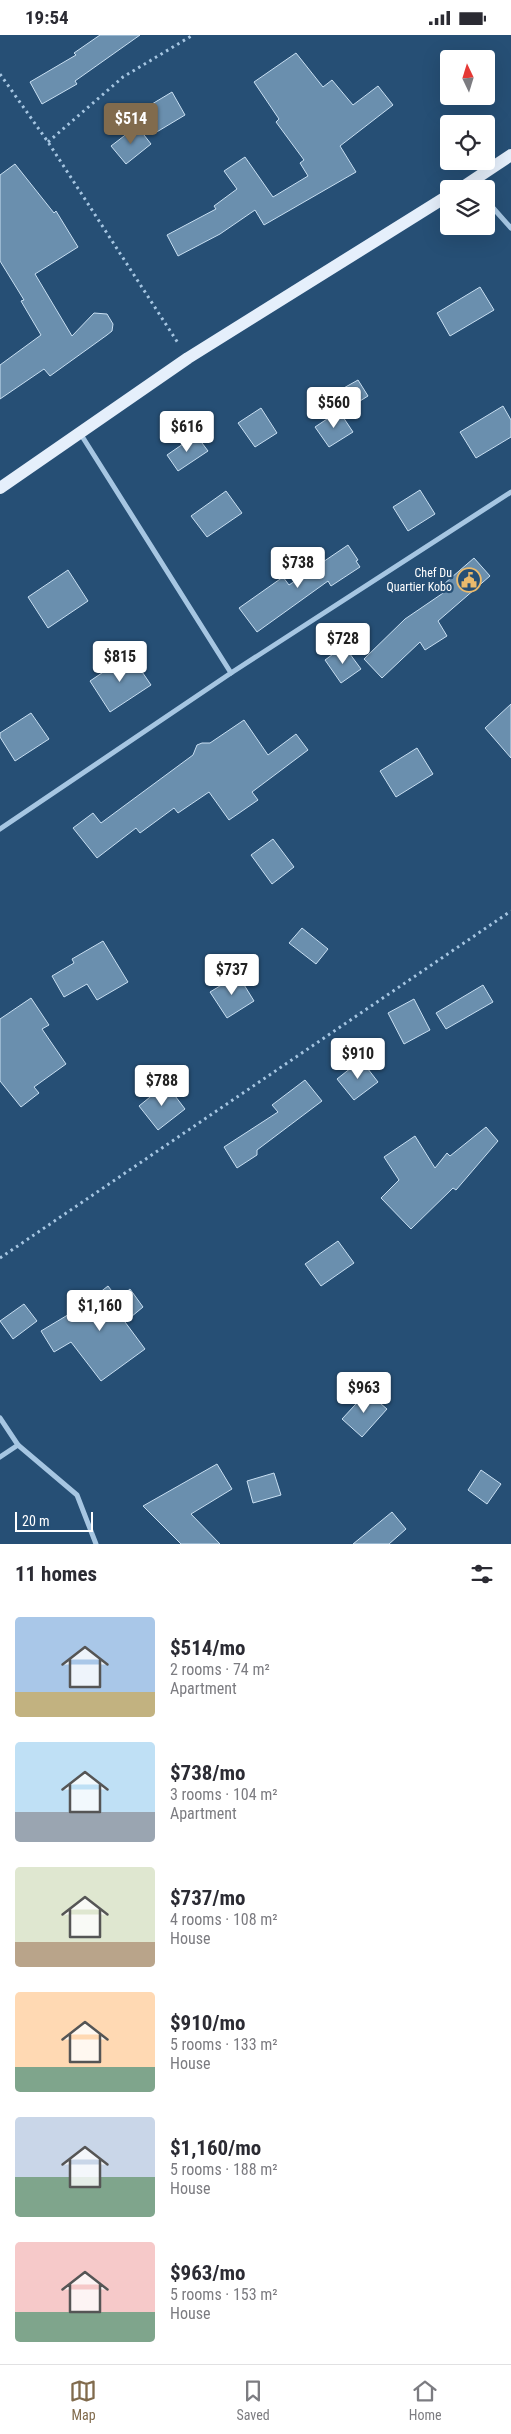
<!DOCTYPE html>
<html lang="en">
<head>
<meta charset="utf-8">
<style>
  body { margin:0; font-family:"Roboto Condensed",sans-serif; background:#f2f2f3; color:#2b2b33; height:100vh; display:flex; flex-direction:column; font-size:19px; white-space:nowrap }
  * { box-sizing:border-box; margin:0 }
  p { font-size:16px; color:#7c7c81 }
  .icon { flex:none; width:28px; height:28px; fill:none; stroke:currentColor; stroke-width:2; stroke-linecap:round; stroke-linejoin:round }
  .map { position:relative; height:1509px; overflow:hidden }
  .panel { display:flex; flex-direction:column; background:#fff; flex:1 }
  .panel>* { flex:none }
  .needle { width:32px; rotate:356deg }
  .buttons { position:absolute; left:440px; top:15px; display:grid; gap:10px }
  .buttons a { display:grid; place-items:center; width:55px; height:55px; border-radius:5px; background:#fff; box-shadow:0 5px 20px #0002; font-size:25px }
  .scale { position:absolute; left:15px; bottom:12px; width:78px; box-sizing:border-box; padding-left:5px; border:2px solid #fff; border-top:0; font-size:14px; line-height:18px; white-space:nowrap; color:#fff; -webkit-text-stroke:4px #264f75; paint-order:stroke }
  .price { position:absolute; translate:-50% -42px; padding:0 11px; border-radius:5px; background:#fff; color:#222; font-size:16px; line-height:32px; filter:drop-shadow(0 1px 2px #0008) }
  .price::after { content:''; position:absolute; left:50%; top:30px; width:15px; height:11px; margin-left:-8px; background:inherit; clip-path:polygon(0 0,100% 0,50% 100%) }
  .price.selected { background:#816b4d; color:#fff }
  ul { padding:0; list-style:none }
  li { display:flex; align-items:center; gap:15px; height:125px; padding:0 15px }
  li span { display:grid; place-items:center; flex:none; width:140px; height:100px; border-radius:5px; color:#555 }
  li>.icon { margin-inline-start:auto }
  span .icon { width:60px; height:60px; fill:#fffc; stroke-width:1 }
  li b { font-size:21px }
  h2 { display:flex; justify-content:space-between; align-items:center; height:60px; padding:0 15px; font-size:21px }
  .status { display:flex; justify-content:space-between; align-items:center; height:35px; padding:0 25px; background:#fff; direction:ltr }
  .status svg { height:14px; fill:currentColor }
  .tabs { display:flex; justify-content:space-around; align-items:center; height:70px; border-top:1px solid #e1e1e2; background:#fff; font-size:14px; color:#7c7c81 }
  .tabs a { display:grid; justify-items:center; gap:2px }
  .tabs .selected { color:#816b4d }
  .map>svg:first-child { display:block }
  .building { fill:#6a8fae; stroke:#c8dff2 }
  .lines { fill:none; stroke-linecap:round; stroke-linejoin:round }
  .path { stroke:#a6c6e2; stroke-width:3; stroke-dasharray:2.5 4; stroke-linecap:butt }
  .street { stroke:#a6c6e2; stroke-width:5 }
  .primary { stroke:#e5effb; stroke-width:12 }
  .labels { text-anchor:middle; stroke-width:4.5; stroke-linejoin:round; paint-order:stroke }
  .poi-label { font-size:12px; fill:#fff; stroke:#264f75; text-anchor:end }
</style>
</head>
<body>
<div class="status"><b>19:54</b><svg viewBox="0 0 49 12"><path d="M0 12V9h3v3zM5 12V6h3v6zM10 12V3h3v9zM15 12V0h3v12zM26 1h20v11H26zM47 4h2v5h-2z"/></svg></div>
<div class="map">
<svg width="511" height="1509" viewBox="0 0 511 1509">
  <rect width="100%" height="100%" fill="#264f75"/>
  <g class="building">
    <path d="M100 0H140L75 46 77 49 42 69 30 47 76 20 74 18Z"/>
    <path d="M296 18 323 52 332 45 353 70 378 51 393 70 340 111 356 137 264 190 255 175 220 199 178 221 167 200 216 174 214 171 237 154 224 136 245 122 273 162 308 141 300 128 304 125 276 87 279 84 254 47Z"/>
    <path d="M172 57 185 80 155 98 142 75Z"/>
    <path d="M137 91 151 109 126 129 111 111Z"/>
    <path d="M15 129 54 178 56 176 78 212 35 239 72 301 94 278 107 279 113 289 112 296 107 300 50 341 44 334 0 364V330L41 300 21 266 24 265 0 226V140Z"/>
    <path d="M480 252 494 275 450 301 437 278Z"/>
    <path d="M358 345 368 361 344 376 333 359Z"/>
    <path d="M503 371 511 385V402L476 423 460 397Z"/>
    <path d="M261 373 277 398 255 412 238 388Z"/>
    <path d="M339 376 353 397 329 412 315 392Z"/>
    <path d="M196 400 208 416 178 436 167 420Z"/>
    <path d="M420 455 435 479 408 496 393 472Z"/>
    <path d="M226 456 242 478 207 502 191 481Z"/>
    <path d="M348 510 358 525 356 526 360 532 331 551 328 546 257 597 239 573 283 542 289 550Z"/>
    <path d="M474 523 490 541 438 586 447 601 425 615 420 607 382 643 364 624 405 584 449 554 444 549Z"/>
    <path d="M68 535 88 566 48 593 28 562Z"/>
    <path d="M344 611 361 634 341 648 325 625Z"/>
    <path d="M130 619 151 650 110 677 90 646Z"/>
    <path d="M511 669V723L485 693Z"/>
    <path d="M31 678 49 704 15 726 0 702V698Z"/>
    <path d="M244 685 268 720 296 699 308 715 252 757 258 765 229 785 209 757 178 778 174 773 140 798 136 793 97 823 73 793 93 778 101 788 193 720 197 710 202 708H210Z"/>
    <path d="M417 713 433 739 396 762 380 736Z"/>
    <path d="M273 804 294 832 272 849 251 820Z"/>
    <path d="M302 893 328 914 316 929 289 908Z"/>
    <path d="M103 906 128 947 97 965 87 949 64 962 52 941 74 928 72 924Z"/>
    <path d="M238 940 254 966 227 983 210 957Z"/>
    <path d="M483 950 493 967 446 994 436 978Z"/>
    <path d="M31 963 49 990 42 994 66 1029 34 1052 39 1058 21 1072 0 1046V984Z"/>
    <path d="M414 964 430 995 404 1009 388 978Z"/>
    <path d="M361 1025 378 1047 354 1065 337 1044Z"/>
    <path d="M305 1045 322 1066 257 1115V1120L237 1133 224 1112 278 1077 272 1070Z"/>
    <path d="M166 1049 185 1074 158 1095 139 1071Z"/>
    <path d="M486 1092 498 1106 456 1155 453 1153 411 1194 381 1163 399 1145 384 1122 415 1101 435 1133 447 1118 450 1121Z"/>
    <path d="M338 1206 354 1228 321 1251 305 1229Z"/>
    <path d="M108 1251 118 1264 130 1254 143 1272 125 1287 145 1314 101 1346 71 1307 54 1317 41 1296 81 1272Z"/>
    <path d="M24 1269 37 1286 13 1304 0 1286Z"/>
    <path d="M367 1357 387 1374 362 1402 342 1384Z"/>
    <path d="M217 1429 232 1454 191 1479 220 1509H181L143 1471Z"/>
    <path d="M481 1435 501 1449 487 1469 468 1455Z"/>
    <path d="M274 1438 281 1460 253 1468 247 1446Z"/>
    <path d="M392 1477 406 1494 389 1509H353Z"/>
  </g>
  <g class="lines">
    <g class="path">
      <path d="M0 39 48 107 178 308"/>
      <path d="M48 107 123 42 193 0"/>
      <path d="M0 1223 511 876"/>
    </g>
    <g class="street">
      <path d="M486 165 511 193"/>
      <path d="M80 398 231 638"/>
      <path d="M0 794 231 638 511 457"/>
      <path d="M0 1383 18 1410 0 1422"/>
      <path d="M18 1410 77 1460 96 1509"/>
    </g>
    <g class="primary">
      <path d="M460 154 511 120"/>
      <path d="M0 453 188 323 449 160"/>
    </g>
  </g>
  <defs>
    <g id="civic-ring" transform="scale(1.25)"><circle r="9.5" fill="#264f75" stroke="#eaba6c" stroke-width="1.5"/><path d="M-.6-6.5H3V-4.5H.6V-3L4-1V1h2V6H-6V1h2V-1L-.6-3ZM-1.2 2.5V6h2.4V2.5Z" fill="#eaba6c"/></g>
  </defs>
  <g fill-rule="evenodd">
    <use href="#civic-ring" x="469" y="545"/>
  </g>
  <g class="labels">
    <g class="poi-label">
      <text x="452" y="542">Chef Du<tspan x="452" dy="14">Quartier Kobo</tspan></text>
    </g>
  </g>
</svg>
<div class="buttons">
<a><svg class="needle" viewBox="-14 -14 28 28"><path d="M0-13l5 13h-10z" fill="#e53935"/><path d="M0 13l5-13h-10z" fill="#7c7c81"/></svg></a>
<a><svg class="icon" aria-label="locate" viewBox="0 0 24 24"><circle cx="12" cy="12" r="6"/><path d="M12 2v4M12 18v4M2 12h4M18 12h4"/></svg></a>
<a><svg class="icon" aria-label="layers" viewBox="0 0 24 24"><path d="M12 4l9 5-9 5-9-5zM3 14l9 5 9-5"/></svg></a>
</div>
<div class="scale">20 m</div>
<b class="price selected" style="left:131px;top:110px">$514</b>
<b class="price" style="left:334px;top:394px">$560</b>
<b class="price" style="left:187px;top:418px">$616</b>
<b class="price" style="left:298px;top:554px">$738</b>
<b class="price" style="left:343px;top:630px">$728</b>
<b class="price" style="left:120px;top:648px">$815</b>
<b class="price" style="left:232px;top:961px">$737</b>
<b class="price" style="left:358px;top:1045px">$910</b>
<b class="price" style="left:162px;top:1072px">$788</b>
<b class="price" style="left:100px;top:1297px">$1,160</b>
<b class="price" style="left:364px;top:1379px">$963</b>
</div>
<section class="panel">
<h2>11 homes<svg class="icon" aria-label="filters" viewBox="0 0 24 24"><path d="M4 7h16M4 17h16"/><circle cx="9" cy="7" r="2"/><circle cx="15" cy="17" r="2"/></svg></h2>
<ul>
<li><span style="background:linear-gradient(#a9c7e8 75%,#c2b280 0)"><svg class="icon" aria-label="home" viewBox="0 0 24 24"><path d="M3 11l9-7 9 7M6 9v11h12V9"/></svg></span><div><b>$514/mo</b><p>2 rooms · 74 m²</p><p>Apartment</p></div></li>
<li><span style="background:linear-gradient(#bfe0f5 70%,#9aa5b1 0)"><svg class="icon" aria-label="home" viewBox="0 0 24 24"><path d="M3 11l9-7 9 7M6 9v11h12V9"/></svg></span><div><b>$738/mo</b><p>3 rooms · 104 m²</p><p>Apartment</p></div></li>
<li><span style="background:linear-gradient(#dfe7d0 75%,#b9a48a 0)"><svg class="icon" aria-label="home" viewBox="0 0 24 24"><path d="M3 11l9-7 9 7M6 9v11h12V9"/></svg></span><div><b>$737/mo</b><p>4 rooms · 108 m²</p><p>House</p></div></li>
<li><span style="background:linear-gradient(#ffd9b3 75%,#7fa58c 0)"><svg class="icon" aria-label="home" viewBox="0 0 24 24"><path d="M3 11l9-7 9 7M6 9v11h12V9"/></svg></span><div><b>$910/mo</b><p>5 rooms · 133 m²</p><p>House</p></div></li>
<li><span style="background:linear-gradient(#c9d6e8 60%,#7fa58c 0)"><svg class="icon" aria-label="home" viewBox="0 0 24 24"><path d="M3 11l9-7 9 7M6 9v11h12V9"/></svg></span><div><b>$1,160/mo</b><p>5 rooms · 188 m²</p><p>House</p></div></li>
<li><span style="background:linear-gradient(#f6c9c9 70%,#7fa58c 0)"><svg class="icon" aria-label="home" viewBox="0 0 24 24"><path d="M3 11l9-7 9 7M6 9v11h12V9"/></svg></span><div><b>$963/mo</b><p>5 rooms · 153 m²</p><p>House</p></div></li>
</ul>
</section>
<nav class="tabs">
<a class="selected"><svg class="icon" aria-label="map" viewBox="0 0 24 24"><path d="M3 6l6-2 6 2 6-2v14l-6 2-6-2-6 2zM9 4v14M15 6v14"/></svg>Map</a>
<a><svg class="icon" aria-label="saved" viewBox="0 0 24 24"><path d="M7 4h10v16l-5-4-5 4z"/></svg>Saved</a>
<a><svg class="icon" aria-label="home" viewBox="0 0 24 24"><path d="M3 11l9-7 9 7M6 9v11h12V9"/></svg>Home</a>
</nav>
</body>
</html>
